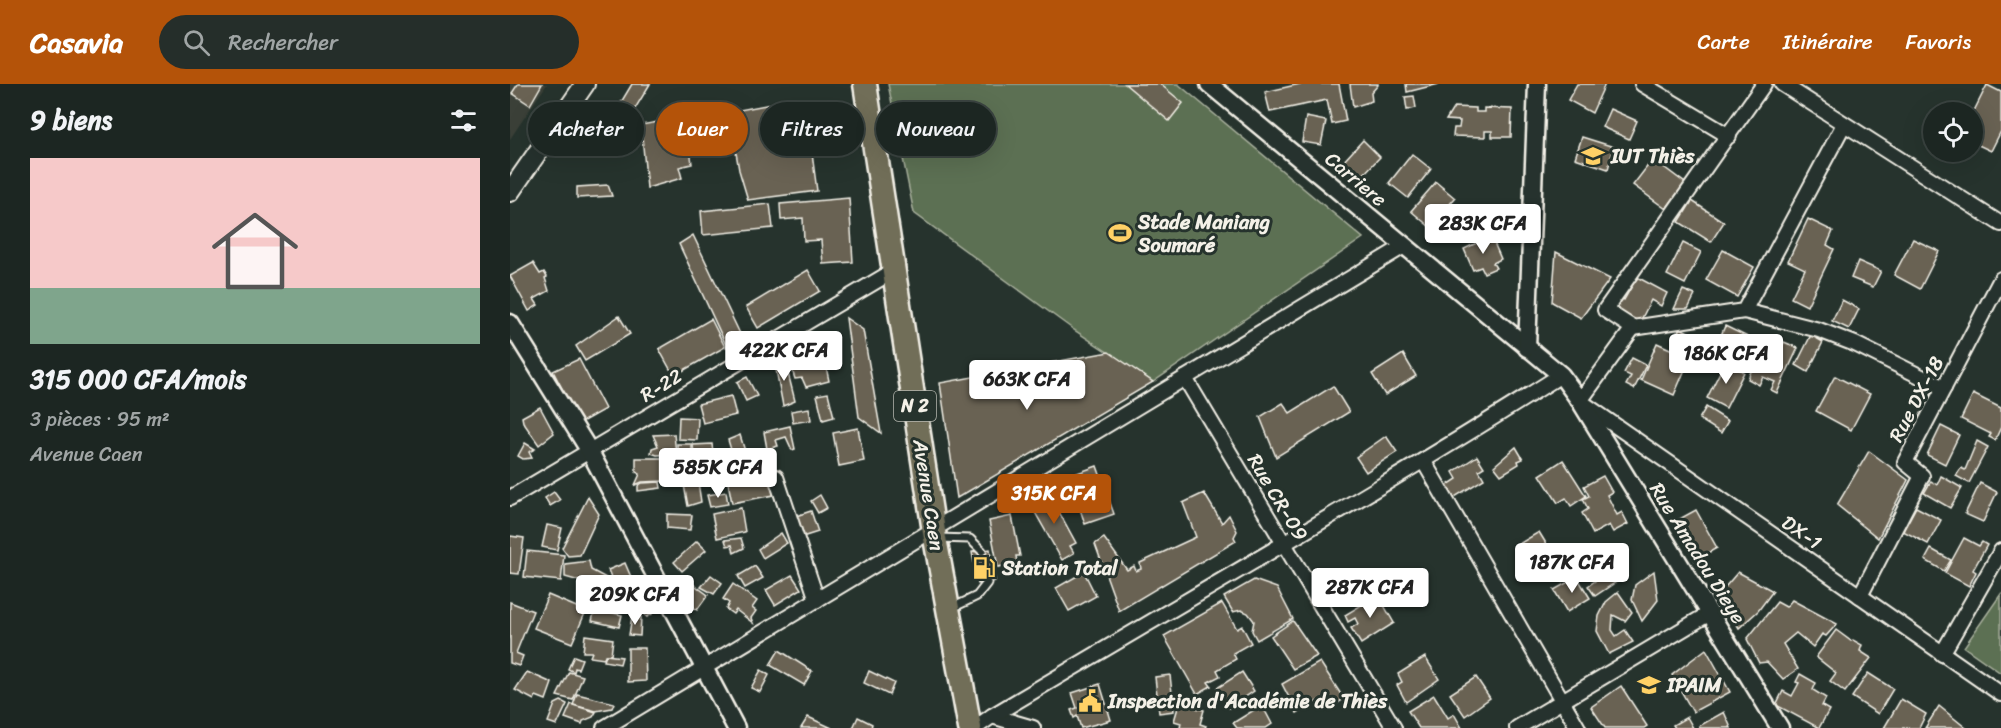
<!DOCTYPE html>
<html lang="fr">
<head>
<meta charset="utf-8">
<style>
  body { margin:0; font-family:Sriracha,sans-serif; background:#252e2a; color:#f1f3f6; height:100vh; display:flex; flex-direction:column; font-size:22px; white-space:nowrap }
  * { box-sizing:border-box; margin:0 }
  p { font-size:20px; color:#a0a5a5 }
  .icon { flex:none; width:33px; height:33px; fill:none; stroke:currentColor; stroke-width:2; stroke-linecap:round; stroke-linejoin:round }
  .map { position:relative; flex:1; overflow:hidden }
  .drawer { display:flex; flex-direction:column; background:#1c2622; width:510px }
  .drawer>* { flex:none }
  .hud { position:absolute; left:18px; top:18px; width:570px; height:54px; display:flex; gap:12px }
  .controls { position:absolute; left:1413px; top:18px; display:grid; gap:12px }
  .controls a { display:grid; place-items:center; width:60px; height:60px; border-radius:50%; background:#1c2622; box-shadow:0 6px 24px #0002,0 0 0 2px #3a4340; font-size:30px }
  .price { position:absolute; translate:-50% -51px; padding:0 14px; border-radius:6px; background:#fff; color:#222; font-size:20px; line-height:39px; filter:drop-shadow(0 2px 3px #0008) }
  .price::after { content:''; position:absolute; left:50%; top:36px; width:18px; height:14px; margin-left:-9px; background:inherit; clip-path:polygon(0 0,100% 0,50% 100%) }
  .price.active { background:#b45309; color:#fff }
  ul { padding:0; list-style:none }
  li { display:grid; align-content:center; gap:12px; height:318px; padding:0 30px }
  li+li { border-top:2px solid #3a4340 }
  li span { display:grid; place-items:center; height:186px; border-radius:0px; color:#555 }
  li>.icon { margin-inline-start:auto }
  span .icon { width:108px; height:108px; fill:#fffc; stroke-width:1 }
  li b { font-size:26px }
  h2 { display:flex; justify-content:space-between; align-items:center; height:72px; padding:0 30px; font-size:26px }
  .chip { padding:0 21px; border-radius:27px; background:#1c2622; box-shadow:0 6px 24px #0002,0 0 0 2px #3a4340; font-size:21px; line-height:54px }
  .chip.active { background:#b45309; color:#fff }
  header { display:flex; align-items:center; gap:36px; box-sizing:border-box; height:84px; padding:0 30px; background:#b45309; color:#fff }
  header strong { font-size:28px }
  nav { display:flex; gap:33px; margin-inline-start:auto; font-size:21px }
  .search { width:420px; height:54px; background:#252e2a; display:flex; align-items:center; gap:15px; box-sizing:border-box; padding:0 21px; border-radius:33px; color:#a0a5a5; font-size:22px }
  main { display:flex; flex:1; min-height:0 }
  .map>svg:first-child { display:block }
  .built { fill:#3a4138 }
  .green { fill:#5c6f52; stroke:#a8b09d; stroke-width:1.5 }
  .building { fill:#696252; stroke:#f4f1e8; stroke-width:1.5 }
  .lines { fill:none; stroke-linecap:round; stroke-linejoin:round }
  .service-casing { stroke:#f4f1e8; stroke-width:11 }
  .minor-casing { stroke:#f4f1e8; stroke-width:18 }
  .tertiary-casing { stroke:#f4f1e8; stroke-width:21 }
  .secondary-casing { stroke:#f4f1e8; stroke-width:22 }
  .trunk-casing { stroke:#f4f1e8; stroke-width:27 }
  .service { stroke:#26332d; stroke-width:7 }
  .minor { stroke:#26332d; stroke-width:14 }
  .tertiary { stroke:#26332d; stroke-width:16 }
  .secondary { stroke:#26332d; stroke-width:18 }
  .trunk { stroke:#716e59; stroke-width:22 }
  .labels { text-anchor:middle; stroke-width:6; stroke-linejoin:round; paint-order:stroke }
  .shield { fill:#26332d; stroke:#b6b8b0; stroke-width:1.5 }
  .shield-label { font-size:18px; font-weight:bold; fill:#f4f1e8 }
  .poi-label { font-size:20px; font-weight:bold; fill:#f4f1e8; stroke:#26332d; text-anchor:start }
  .street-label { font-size:20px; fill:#f4f1e8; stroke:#26332d }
</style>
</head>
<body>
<header>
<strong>Casavia</strong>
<div class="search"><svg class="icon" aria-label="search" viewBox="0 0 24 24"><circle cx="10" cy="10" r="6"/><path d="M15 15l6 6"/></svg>Rechercher</div>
<nav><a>Carte</a><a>Itinéraire</a><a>Favoris</a></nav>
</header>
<main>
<section class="drawer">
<h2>9 biens<svg class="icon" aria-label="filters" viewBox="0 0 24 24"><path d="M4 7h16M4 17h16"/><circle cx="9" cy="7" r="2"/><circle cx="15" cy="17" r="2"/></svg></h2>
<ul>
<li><span style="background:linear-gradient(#f6c9c9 70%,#7fa58c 0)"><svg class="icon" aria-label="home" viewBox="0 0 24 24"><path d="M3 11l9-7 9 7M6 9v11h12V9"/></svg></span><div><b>315 000 CFA/mois</b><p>3 pièces · 95 m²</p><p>Avenue Caen</p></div></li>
</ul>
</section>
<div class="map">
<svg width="1491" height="644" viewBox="0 0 1491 644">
  <rect width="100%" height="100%" fill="#26332d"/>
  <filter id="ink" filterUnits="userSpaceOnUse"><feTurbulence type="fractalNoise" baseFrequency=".0167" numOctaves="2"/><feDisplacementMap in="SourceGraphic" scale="12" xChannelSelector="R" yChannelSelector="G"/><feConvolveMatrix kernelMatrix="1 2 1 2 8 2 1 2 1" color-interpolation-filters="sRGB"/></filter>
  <g filter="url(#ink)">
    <path class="built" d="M0 0H37L0 55Z"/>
    <g class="green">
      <path d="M378 0H668L853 154 643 298 564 246 404 129Z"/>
      <path d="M1491 510V589L1454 563Z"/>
    </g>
    <g class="building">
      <path d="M8 0H32L20 21 2 9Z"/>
      <path d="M122 0H140L117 38 104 30Z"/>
      <path d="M615 0H650L673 19 659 37Z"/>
      <path d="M790 0H829L836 37 822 40 817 16 760 28 755 8Z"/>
      <path d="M840 0H868V1L861 9 862 17 843 23Z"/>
      <path d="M896 0H929L897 8Z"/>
      <path d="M1067 0H1095L1082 29 1058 16Z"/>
      <path d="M1477 1 1491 8V47L1481 67 1462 58V31Z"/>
      <path d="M904 12 906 24 897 26 895 13Z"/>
      <path d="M272 18 281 63 301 62 307 107 238 116 229 86 219 28Z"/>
      <path d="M944 23 966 24V28H974V24L1002 25 1001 53H982V47H975V53L943 52 944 44H949L950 37 936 36Z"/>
      <path d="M1100 25 1127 37 1119 55 1092 43Z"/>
      <path d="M87 31 98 38 87 53 78 46Z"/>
      <path d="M176 33 182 80 169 83 172 94 137 104 131 41Z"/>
      <path d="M796 33 816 37 811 61 792 58Z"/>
      <path d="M1072 53 1104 63 1098 85 1065 74Z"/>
      <path d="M853 56 870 73 850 94 833 78Z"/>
      <path d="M902 70 921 85 898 114 879 99Z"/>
      <path d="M1143 75 1175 99 1156 125 1123 101Z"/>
      <path d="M926 98 945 114 920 143 901 127Z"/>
      <path d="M98 101 102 112 67 114V103Z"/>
      <path d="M339 114 343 178 313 180 311 156 294 157 293 134 271 136 270 120Z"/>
      <path d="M1182 117 1214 138 1201 158 1169 138Z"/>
      <path d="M260 120 263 144 193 151 191 127Z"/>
      <path d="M1298 135 1323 147 1317 161 1324 165 1297 222 1281 214 1295 185 1278 177Z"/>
      <path d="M183 151 233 256 217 263 169 160Z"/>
      <path d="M981 152 991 175 983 179 986 184 974 189 971 183 963 186 954 165Z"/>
      <path d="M1403 155 1429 167 1410 205 1384 191Z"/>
      <path d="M1173 159 1191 168 1175 200 1157 191Z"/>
      <path d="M1213 166 1244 183 1227 213 1196 196Z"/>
      <path d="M1046 168 1100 195 1071 234 1042 218Z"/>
      <path d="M1348 177 1371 187 1363 203 1341 194Z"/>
      <path d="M23 179 30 190 34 188 37 193 35 194 39 207 24 215 28 221 19 227 0 192Z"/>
      <path d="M298 186 310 207 248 244 236 223Z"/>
      <path d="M1127 193 1157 209 1151 222 1141 216 1130 238 1105 225 1111 214 1114 216Z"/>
      <path d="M1173 206 1185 211 1178 225H1164Z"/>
      <path d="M1332 216 1349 225 1339 245 1322 237Z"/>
      <path d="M109 232 120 250 75 277 66 262Z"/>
      <path d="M336 234 353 246 371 349 349 333Z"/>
      <path d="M201 235 215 263 167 290 160 285 149 265Z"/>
      <path d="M1215 242 1250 259 1243 274 1208 258Z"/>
      <path d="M1170 244 1193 255 1188 266 1165 254Z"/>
      <path d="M309 249 319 297 296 303 292 294 285 295 277 269Z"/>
      <path d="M1301 251 1313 258 1298 288 1286 281Z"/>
      <path d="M1274 258 1288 264 1267 309 1261 306 1265 298 1253 293 1249 301 1238 295 1244 280 1260 288Z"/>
      <path d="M1147 259 1180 274 1164 311 1131 296Z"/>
      <path d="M599 268 643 298 447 414 430 299Z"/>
      <path d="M893 270 906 292 875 311 862 290Z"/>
      <path d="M274 273 285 317 273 322 264 275Z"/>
      <path d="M1122 274 1136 281 1124 305 1116 301 1121 292 1114 289Z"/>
      <path d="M69 275 95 325 70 339 43 287Z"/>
      <path d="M1215 278 1234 288 1216 324 1197 314Z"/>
      <path d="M1325 292 1360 310 1341 346 1306 327Z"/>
      <path d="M237 293 247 312 236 317 227 298Z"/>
      <path d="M823 302 839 328 766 373 750 333 773 319 780 329Z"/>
      <path d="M318 309 324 333 313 336 307 311Z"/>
      <path d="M1463 310 1491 324V343L1485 356 1479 353 1481 350 1451 335Z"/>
      <path d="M221 312 226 331 193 339 188 320Z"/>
      <path d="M30 323 44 349 29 361 13 338 12 333Z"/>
      <path d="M1196 323 1218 337 1211 349 1189 335Z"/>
      <path d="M299 324 301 336 283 339 281 327Z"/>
      <path d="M169 333 188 334 187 356 168 355Z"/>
      <path d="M280 342 285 365 282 366 276 353 266 356 268 362 257 365 254 348Z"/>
      <path d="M1431 342 1449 351 1435 380 1417 371Z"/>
      <path d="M348 344 354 377 329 382 323 349Z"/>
      <path d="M164 350 166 370 147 371 141 369 142 364 148 362 143 351Z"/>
      <path d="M230 351 238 377 226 382 218 356Z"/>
      <path d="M876 352 887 368 856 388 846 373Z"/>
      <path d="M1467 357 1478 363 1459 399 1446 392 1451 384 1455 386Z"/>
      <path d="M15 359 25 365 19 368 22 374 13 375 8 372Z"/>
      <path d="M167 360H182V378L168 377Z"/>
      <path d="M202 360 205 385 212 384 213 398 194 400 193 388 186 389 183 361Z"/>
      <path d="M1006 363 1013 375 1008 377 1009 380 991 391 984 382Z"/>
      <path d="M1359 367 1398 396 1368 454 1327 421Z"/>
      <path d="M967 372 974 383 969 386 974 395 940 416 933 404 947 395 943 388Z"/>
      <path d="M126 374H156V397L132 398 125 401 130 390 126 388Z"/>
      <path d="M1053 376 1076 412 1061 422 1056 414 1048 419 1030 391Z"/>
      <path d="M256 381 264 411 222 419 216 388Z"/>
      <path d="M587 382 604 430 575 440 559 392Z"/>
      <path d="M1093 392 1102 408 1097 411 1107 431 1112 428 1118 440 1103 448 1099 441 1083 450 1072 429 1078 425 1073 415 1079 412 1074 402Z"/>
      <path d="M1431 392 1452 404 1440 424 1414 409 1421 397 1427 401Z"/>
      <path d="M150 398 151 404 128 407V402L132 399Z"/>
      <path d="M188 398 191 418 178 422 174 401Z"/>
      <path d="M1470 399 1487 408 1473 438 1455 430Z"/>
      <path d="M44 408 50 416 40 422 35 414Z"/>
      <path d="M216 408 218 420 200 423 197 411Z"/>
      <path d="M531 409 536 418 542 415 566 459 560 462 564 469 552 476 518 416Z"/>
      <path d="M694 409 712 439 719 431 727 447 724 453 726 457 609 527 585 460 594 454 617 486 624 482 626 487 631 485 630 479 686 453 673 419Z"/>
      <path d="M310 411 317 424 308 429 301 417Z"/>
      <path d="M78 413 89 430 70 471 58 472 52 464Z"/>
      <path d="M1406 423 1431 436 1418 460 1393 447Z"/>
      <path d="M231 424 235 448 207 454 202 430Z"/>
      <path d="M1186 426 1207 464 1185 476 1164 438Z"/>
      <path d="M301 427 308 448 289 454 283 433Z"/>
      <path d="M157 430 182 431 180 446 157 444Z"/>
      <path d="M502 432 510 472H506L507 479 488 483 479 437Z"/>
      <path d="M37 441 52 444 47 466 32 463Z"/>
      <path d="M1029 448 1050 482 1028 496 1017 477 1013 479 1004 463Z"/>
      <path d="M271 449 277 459 253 474 248 465Z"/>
      <path d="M0 452 14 454 9 490 0 489Z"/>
      <path d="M231 454 234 464 224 469 222 461 217 462 215 456Z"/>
      <path d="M1454 454 1469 462 1472 458 1477 461 1463 486 1466 488 1459 502 1435 489Z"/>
      <path d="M187 457 196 466 172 487 164 478Z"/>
      <path d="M480 465 485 497 468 500 462 468Z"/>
      <path d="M1421 465 1441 476 1434 487 1415 476Z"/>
      <path d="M17 467 54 471 51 497 14 493Z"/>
      <path d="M79 477 81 486 98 495 96 499 87 502 55 493V480Z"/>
      <path d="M115 479 121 493 104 500 98 486Z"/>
      <path d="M1098 479 1109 496 1085 512 1078 502 1089 494 1085 488Z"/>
      <path d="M245 482 253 494 235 504 228 492Z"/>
      <path d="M1144 487 1148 516 1132 537 1122 516 1125 501Z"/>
      <path d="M574 488 586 512 559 527 546 504Z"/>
      <path d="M1228 488 1263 507 1248 527 1229 544 1209 510Z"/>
      <path d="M201 491 212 499 204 510 191 503Z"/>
      <path d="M282 491 291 505 265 521 256 506Z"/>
      <path d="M172 492 198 511 187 526 173 517 162 505Z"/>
      <path d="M1067 493 1080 514 1057 528 1044 506Z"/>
      <path d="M744 496 767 504 783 535 747 556 742 547 744 537 738 529 731 526 723 528 714 513Z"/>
      <path d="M223 500 247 517 242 524 246 527 241 534 243 539 226 526 223 530 216 525 219 519 213 515Z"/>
      <path d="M1108 508 1122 528 1115 537 1103 531 1102 546 1106 552 1115 546 1123 558 1099 570 1087 547 1089 532 1096 518Z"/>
      <path d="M38 511 76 527 62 559 24 544Z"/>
      <path d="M868 511 884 539 851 560 841 544 848 540 845 534 838 538 835 531Z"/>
      <path d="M134 516 142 530 137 533 130 527 126 529 118 520Z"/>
      <path d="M1282 516 1327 540 1316 552 1312 550 1303 563 1286 549 1273 560 1288 585 1273 595 1257 578 1249 579 1237 555 1267 518 1276 523Z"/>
      <path d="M0 518 23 527 6 569 13 572 9 582 0 579Z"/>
      <path d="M712 519 727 545 732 542 741 559 723 569 726 575 707 586 710 592 698 598 701 602 687 610 654 552Z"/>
      <path d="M85 525 112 531 109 543 82 537Z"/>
      <path d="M122 532 131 533 130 552 119 551Z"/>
      <path d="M783 537 807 572 783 585 761 552Z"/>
      <path d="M1326 546 1341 557 1343 556 1352 561 1350 567 1361 574 1335 608 1320 597 1326 589 1306 573Z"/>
      <path d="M75 551 103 555 101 571H95L94 575 80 573 82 568H73Z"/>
      <path d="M118 564H135L136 597 118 598Z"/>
      <path d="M1196 565 1220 608 1183 628 1162 591Z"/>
      <path d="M269 566 302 587 294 601 260 581Z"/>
      <path d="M96 571 112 573 110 580 94 577Z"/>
      <path d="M64 572 72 575 68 585 65 584 64 588 58 585Z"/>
      <path d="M915 573 929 595 896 618 887 601 892 598 888 590Z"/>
      <path d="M810 578 834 615 816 626 808 617 787 629 772 600Z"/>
      <path d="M251 586 259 591 250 608 241 604Z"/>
      <path d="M359 587 384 599 379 611 354 599Z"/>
      <path d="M17 588 42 599 36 616 26 612 24 616 5 606Z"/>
      <path d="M59 588 73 592 63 616 47 612Z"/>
      <path d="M732 588 744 607 719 624 707 604Z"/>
      <path d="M1358 589 1383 605 1368 630 1342 613Z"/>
      <path d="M1290 590 1306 599 1303 606 1316 614 1312 622 1319 626 1309 644 1266 621 1273 607 1282 612 1289 599 1286 598Z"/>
      <path d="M660 591 664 627 649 629 645 593Z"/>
      <path d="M966 593 980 614 955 632 940 610Z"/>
      <path d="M590 600 601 636 571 644 567 632 564 634 561 626 567 624 562 609Z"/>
      <path d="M1111 602 1137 642 1134 644H1095L1081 623Z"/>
      <path d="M67 610 104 619 102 624 86 627 63 621Z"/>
      <path d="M924 611 938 634 944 630 952 644H909L898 627Z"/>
      <path d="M1391 615 1416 630 1409 644H1374Z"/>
      <path d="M51 617 57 620 47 641 38 638 45 620Z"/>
      <path d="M61 620 63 621 86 628 83 633 73 637 72 640 55 634Z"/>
      <path d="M669 620 694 626 690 640 696 642 695 644H670L671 639 664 637Z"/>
      <path d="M752 621 762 640 756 644H727L723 639Z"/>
      <path d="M1429 622 1456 644H1415Z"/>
      <path d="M1214 628 1221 644H1190L1189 642Z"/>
      <path d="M298 633 322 644H291Z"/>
      <path d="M348 633 362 640 361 644H343Z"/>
      <path d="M1177 633 1183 644H1165L1163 641Z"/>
    </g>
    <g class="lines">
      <g class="service-casing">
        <g id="service">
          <path d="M428 454 460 455 472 467"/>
          <path d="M440 525 467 512 477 499"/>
        </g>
      </g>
      <g class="minor-casing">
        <g id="minor">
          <path d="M1132 0 1219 52"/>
          <path d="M1254 0 1095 226 1123 244 1234 227 1334 40"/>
          <path d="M1272 0 1491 140"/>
          <path d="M1234 227 1309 246 1345 260 1434 304"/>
          <path d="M1123 244 1070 317 1491 610"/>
          <path d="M675 294 884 644"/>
          <path d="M914 378 1068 644"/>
          <path d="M266 393 307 516"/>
          <path d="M0 414 385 186"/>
          <path d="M1350 512 1412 392 1395 378 1491 195"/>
          <path d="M1432 570 1491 467"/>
          <path d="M482 632 523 644"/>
          <path d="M94 644 894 162"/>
          <path d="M465 644 482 632C672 518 864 410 1051 291"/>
          <path d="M1007 644 1200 529"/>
        </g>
      </g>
      <g class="tertiary-casing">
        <g id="tertiary">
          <path d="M699 0 1051 291 1070 317 1270 644"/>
          <path d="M0 239 79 366 226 644"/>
          <path d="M1017 264 1027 0"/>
        </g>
      </g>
      <g class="secondary-casing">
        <path id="secondary" d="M0 108 75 0"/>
      </g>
      <g class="trunk-casing">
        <path id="trunk" d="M355 0 425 454 460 644"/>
      </g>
      <use href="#service" class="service"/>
      <use href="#minor" class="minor"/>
      <use href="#tertiary" class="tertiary"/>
      <use href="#secondary" class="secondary"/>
      <use href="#trunk" class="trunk"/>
    </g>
  </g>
  <defs>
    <g id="university-bare" transform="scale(1.8)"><path d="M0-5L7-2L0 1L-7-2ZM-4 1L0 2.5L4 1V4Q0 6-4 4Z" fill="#ffd166" stroke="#26332d" stroke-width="2.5" paint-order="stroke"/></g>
    <g id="stadium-bare" transform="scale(1.8)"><path d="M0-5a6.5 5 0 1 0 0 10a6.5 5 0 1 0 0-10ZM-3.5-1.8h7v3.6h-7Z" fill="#ffd166" stroke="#26332d" stroke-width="2.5" paint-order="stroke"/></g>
    <g id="fuel-bare" transform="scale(1.8)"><path d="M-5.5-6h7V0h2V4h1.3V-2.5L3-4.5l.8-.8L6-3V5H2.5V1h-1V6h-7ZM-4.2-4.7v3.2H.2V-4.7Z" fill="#ffd166" stroke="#26332d" stroke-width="2.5" paint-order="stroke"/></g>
    <g id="civic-bare" transform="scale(1.8)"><path d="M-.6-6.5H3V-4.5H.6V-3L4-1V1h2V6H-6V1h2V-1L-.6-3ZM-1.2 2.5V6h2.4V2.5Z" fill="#ffd166" stroke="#26332d" stroke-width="2.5" paint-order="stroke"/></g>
  </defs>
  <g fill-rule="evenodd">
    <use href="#university-bare" x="1083" y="72"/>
    <use href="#stadium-bare" x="610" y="149"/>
    <use href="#fuel-bare" x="474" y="484"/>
    <use href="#university-bare" x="1139" y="601"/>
    <use href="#civic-bare" x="580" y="617"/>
  </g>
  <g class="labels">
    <rect class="shield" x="384" y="307" width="42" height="30" rx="4.5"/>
    <g class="shield-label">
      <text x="405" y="328">N 2</text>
    </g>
    <g class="poi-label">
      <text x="1101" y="79">IUT Thiès</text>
      <text x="628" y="145">Stade Maniang<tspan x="628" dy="23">Soumaré</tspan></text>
      <text x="492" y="491">Station Total</text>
      <text x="1157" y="608">IPAIM</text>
      <text x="598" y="624">Inspection d'Académie de Thiès</text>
    </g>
    <g class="street-label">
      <text transform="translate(846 95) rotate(40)" y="7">Carriere</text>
      <text transform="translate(151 301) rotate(-31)" y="7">R-22</text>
      <text transform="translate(1406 315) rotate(-62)" y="7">Rue DX-18</text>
      <text transform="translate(419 411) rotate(81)" y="7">Avenue Caen</text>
      <text transform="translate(768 413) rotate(59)" y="7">Rue CR-09</text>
      <text transform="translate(1292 448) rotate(35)" y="7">DX-1</text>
      <text transform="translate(1188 469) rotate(58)" y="7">Rue Amadou Dieye</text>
    </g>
  </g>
</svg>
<div class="controls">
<a><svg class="icon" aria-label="locate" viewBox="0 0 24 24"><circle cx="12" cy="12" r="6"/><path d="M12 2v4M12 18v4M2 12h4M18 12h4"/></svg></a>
</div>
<b class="price" style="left:973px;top:171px">283K CFA</b>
<b class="price" style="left:274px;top:298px">422K CFA</b>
<b class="price" style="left:1216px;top:301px">186K CFA</b>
<b class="price" style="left:517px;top:327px">663K CFA</b>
<b class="price" style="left:208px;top:415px">585K CFA</b>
<b class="price active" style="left:544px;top:441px">315K CFA</b>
<b class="price" style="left:1062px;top:510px">187K CFA</b>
<b class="price" style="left:860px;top:535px">287K CFA</b>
<b class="price" style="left:125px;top:542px">209K CFA</b>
<div class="hud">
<a class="chip">Acheter</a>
<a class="chip active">Louer</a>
<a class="chip">Filtres</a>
<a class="chip">Nouveau</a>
</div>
</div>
</main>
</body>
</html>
